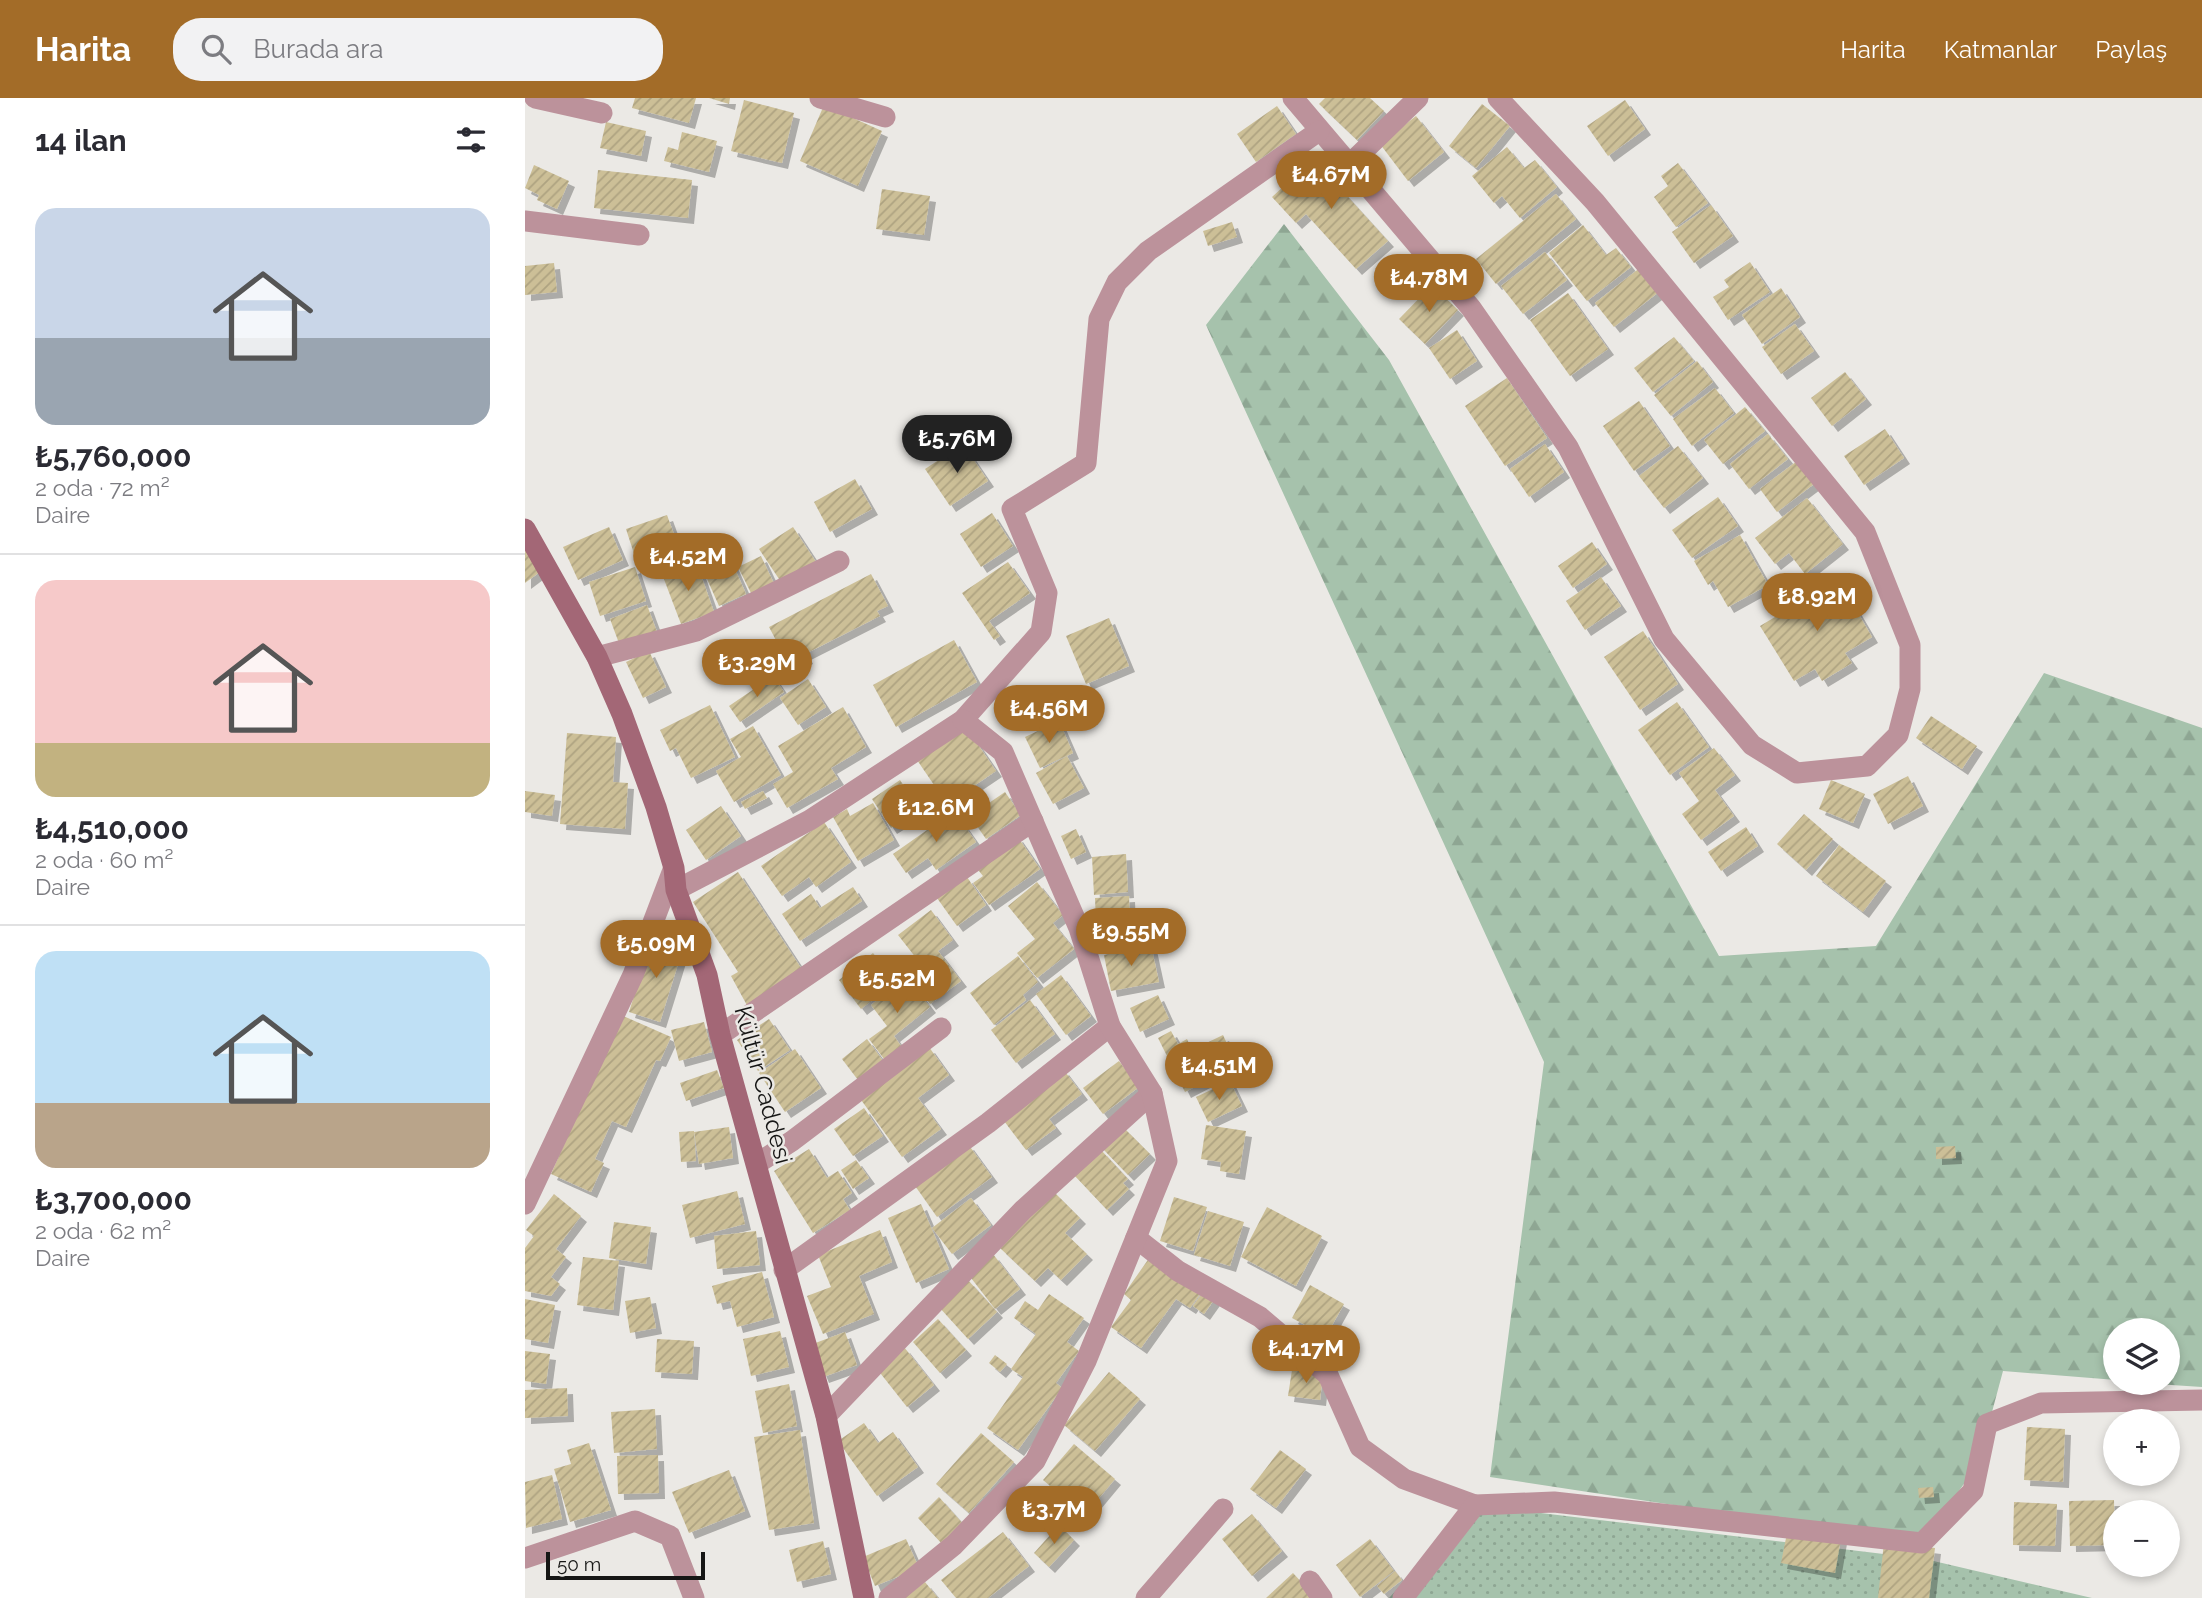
<!DOCTYPE html>
<html lang="tr">
<head>
<meta charset="utf-8">
<style>
  body { margin:0; font-family:Raleway,sans-serif; background:#f2f2f3; color:#2b2b33; height:100vh; display:flex; flex-direction:column; font-size:26px; white-space:nowrap }
  * { box-sizing:border-box; margin:0 }
  p { font-size:23px; color:#7c7c81 }
  .icon { flex:none; width:38px; height:38px; fill:none; stroke:currentColor; stroke-width:2; stroke-linecap:round; stroke-linejoin:round }
  .map { position:relative; flex:1; overflow:hidden }
  .panel { display:flex; flex-direction:column; background:#fff; width:525px }
  .panel>* { flex:none }
  .controls { position:absolute; left:1578px; top:1220px; display:grid; gap:14px }
  .controls a { display:grid; place-items:center; width:77px; height:77px; border-radius:50%; background:#fff; box-shadow:0 4px 10px #0003; font-size:35px }
  .scale { position:absolute; left:21px; bottom:18px; width:159px; box-sizing:border-box; padding-left:7px; border:4px solid #161615; border-top:0; font-size:19px; line-height:24px; white-space:nowrap; color:#161615; -webkit-text-stroke:5px #ebe9e5; paint-order:stroke }
  .price { position:absolute; translate:-50% -60px; padding:0 16px; border-radius:24px; background:#a36c28; color:#fff; font-size:23px; line-height:46px; filter:drop-shadow(0 2px 4px #0008) }
  .price::after { content:''; position:absolute; left:50%; top:42px; width:21px; height:16px; margin-left:-10px; background:inherit; clip-path:polygon(0 0,100% 0,50% 100%) }
  .price.active { background:#222; color:#fff }
  ul { padding:0; list-style:none }
  li { display:grid; align-content:center; gap:14px; height:371px; padding:0 35px }
  li+li { border-top:2px solid #e1e1e2 }
  li span { display:grid; place-items:center; height:217px; border-radius:21px; color:#555 }
  li>.icon { margin-inline-start:auto }
  span .icon { width:126px; height:126px; fill:#fffc; stroke-width:1 }
  li b { font-size:30px }
  h2 { display:flex; justify-content:space-between; align-items:center; height:84px; padding:0 35px; font-size:30px }
  header { display:flex; align-items:center; gap:42px; box-sizing:border-box; height:98px; padding:0 35px; background:#a36c28; color:#fff }
  header strong { font-size:33px }
  nav { display:flex; gap:38px; margin-inline-start:auto; font-size:24px }
  .search { width:490px; height:63px; background:#f2f2f3; display:flex; align-items:center; gap:18px; box-sizing:border-box; padding:0 24px; border-radius:28px; color:#7c7c81; font-size:26px }
  main { display:flex; flex:1; min-height:0 }
  .map>svg:first-child { display:block }
  .green { fill:url(#green-dots) }
  .forest { fill:url(#forest-firs) }
  .building { fill:url(#building-hatch); filter:url(#shadow) }
  .lines { fill:none; stroke-linecap:round; stroke-linejoin:round }
  .street { stroke:#bc929b; stroke-width:21 }
  .secondary { stroke:#a36776; stroke-width:21 }
  .labels { text-anchor:middle; stroke-width:5; stroke-linejoin:round; paint-order:stroke }
  .street-label { font-size:24px; fill:#161615; stroke:#ebe9e5 }
</style>
</head>
<body>
<header>
<strong>Harita</strong>
<div class="search"><svg class="icon" aria-label="search" viewBox="0 0 24 24"><circle cx="10" cy="10" r="6"/><path d="M15 15l6 6"/></svg>Burada ara</div>
<nav><a>Harita</a><a>Katmanlar</a><a>Paylaş</a></nav>
</header>
<main>
<section class="panel">
<h2>14 ilan<svg class="icon" aria-label="filters" viewBox="0 0 24 24"><path d="M4 7h16M4 17h16"/><circle cx="9" cy="7" r="2"/><circle cx="15" cy="17" r="2"/></svg></h2>
<ul>
<li><span style="background:linear-gradient(#c9d6e8 60%,#9aa5b1 0)"><svg class="icon" aria-label="home" viewBox="0 0 24 24"><path d="M3 11l9-7 9 7M6 9v11h12V9"/></svg></span><div><b>₺5,760,000</b><p>2 oda · 72 m²</p><p>Daire</p></div></li>
<li><span style="background:linear-gradient(#f6c9c9 75%,#c2b280 0)"><svg class="icon" aria-label="home" viewBox="0 0 24 24"><path d="M3 11l9-7 9 7M6 9v11h12V9"/></svg></span><div><b>₺4,510,000</b><p>2 oda · 60 m²</p><p>Daire</p></div></li>
<li><span style="background:linear-gradient(#bfe0f5 70%,#b9a48a 0)"><svg class="icon" aria-label="home" viewBox="0 0 24 24"><path d="M3 11l9-7 9 7M6 9v11h12V9"/></svg></span><div><b>₺3,700,000</b><p>2 oda · 62 m²</p><p>Daire</p></div></li>
</ul>
</section>
<div class="map">
<svg width="1677" height="1500" viewBox="0 0 1677 1500">
  <defs>
    <pattern id="green-dots" width="8" height="8" patternUnits="userSpaceOnUse" patternTransform="scale(1.75)"><rect width="8" height="8" fill="#a6c2ac"/><path d="M2 2h.1M6 6h.1" fill="none" stroke="#8ea693" stroke-width="1.8" stroke-linecap="round"/></pattern>
    <pattern id="forest-firs" width="22" height="20" patternUnits="userSpaceOnUse" patternTransform="scale(1.75)"><rect width="22" height="20" fill="#a6c2ac"/><path d="M5 1l3.5 6h-7zM16 11l3.5 6h-7z" fill="#8ea693"/></pattern>
    <pattern id="building-hatch" width="6" height="6" patternUnits="userSpaceOnUse" patternTransform="scale(1.75)"><rect width="6" height="6" fill="#ccbf97"/><path d="M-1 1l2-2M0 6l6-6M5 7l2-2" fill="none" stroke="#aea381"/></pattern>
    <filter id="shadow"><feDropShadow dx="6" dy="6" stdDeviation="0" flood-color="#0004"/></filter>
  </defs>
  <rect width="100%" height="100%" fill="#ebe9e5"/>
  <path class="green" d="M950 1407 1400 1461 1567 1500H864Z"/>
  <path class="forest" d="M759 126 864 262 1194 858 1351 848 1519 575 1677 630V1289L1616 1285 1643 1284V1232H1591V1282L1478 1273 1453 1366 1397 1445 965 1379 1019 964 681 227Z"/>
  <g class="building">
    <path d="M110 0H171L164 25 107 10Z"/>
    <path d="M184 0H205L204 6Z"/>
    <path d="M800 0H845L859 13 832 42 794 6Z"/>
    <path d="M219 2 269 15 257 65 206 53Z"/>
    <path d="M1100 2 1120 31 1083 58 1062 28Z"/>
    <path d="M957 6 985 28 951 70 924 48Z"/>
    <path d="M299 7 357 33 333 88 275 63Z"/>
    <path d="M752 8 771 36 731 64 712 36Z"/>
    <path d="M891 18 919 54 883 83 855 46Z"/>
    <path d="M81 24 121 33 116 58 75 50Z"/>
    <path d="M157 34 192 43 184 74 139 63 143 49 153 52Z"/>
    <path d="M982 49 999 70 1010 62 1032 89 995 120 977 98 969 105 947 78Z"/>
    <path d="M795 55 819 82 813 88 863 143 831 171 781 116 771 125 747 99Z"/>
    <path d="M1153 65 1183 105 1151 129 1129 99 1143 88 1136 78Z"/>
    <path d="M9 67 44 83 32 111 12 102 14 97 0 90Z"/>
    <path d="M73 72 167 82 163 120 69 110Z"/>
    <path d="M357 91 405 98 399 137 351 131Z"/>
    <path d="M1031 96 1051 121 971 186 951 161Z"/>
    <path d="M1186 107 1208 138 1169 165 1147 134Z"/>
    <path d="M707 124 712 139 683 148 678 133Z"/>
    <path d="M1058 127 1081 157 1091 150 1106 169 1062 203 1024 155Z"/>
    <path d="M1020 154 1042 182 998 216 976 188Z"/>
    <path d="M1225 164 1245 194 1203 222 1188 199 1204 189 1199 182Z"/>
    <path d="M29 165 32 194 0 197V168Z"/>
    <path d="M1116 169 1135 193 1089 229 1070 205Z"/>
    <path d="M907 187 933 212 900 246 874 221Z"/>
    <path d="M1256 190 1275 219 1237 246 1217 217Z"/>
    <path d="M1043 195 1083 251 1045 278 1005 222Z"/>
    <path d="M1270 226 1289 253 1256 276 1237 249Z"/>
    <path d="M932 232 952 263 925 281 904 250Z"/>
    <path d="M1149 239 1169 263 1128 294 1109 270Z"/>
    <path d="M1172 263 1188 284 1146 318 1129 297Z"/>
    <path d="M1320 274 1341 301 1307 328 1286 300Z"/>
    <path d="M982 280 1022 340 980 368 940 308Z"/>
    <path d="M1190 290 1209 315 1167 348 1148 321Z"/>
    <path d="M1114 303 1145 348 1109 373 1078 328Z"/>
    <path d="M1220 309 1240 333 1198 366 1179 342Z"/>
    <path d="M1360 331 1379 360 1339 387 1319 358Z"/>
    <path d="M1243 336 1263 361 1224 391 1205 366Z"/>
    <path d="M438 346 463 383 425 408 400 371Z"/>
    <path d="M1020 346 1039 374 1004 399 985 371Z"/>
    <path d="M1153 348 1178 380 1139 410 1114 378Z"/>
    <path d="M1272 363 1289 386 1252 414 1235 391Z"/>
    <path d="M330 381 347 411 305 434 289 404Z"/>
    <path d="M1193 399 1213 428 1167 460 1147 432Z"/>
    <path d="M1282 400 1318 446 1280 476 1264 455 1250 466 1230 440Z"/>
    <path d="M467 415 488 448 456 469 435 436Z"/>
    <path d="M142 417 154 450 112 465 101 431Z"/>
    <path d="M84 429 98 462 53 482 38 449Z"/>
    <path d="M268 429 291 464 258 487 234 451Z"/>
    <path d="M1215 437 1243 487 1203 509 1188 483 1183 487 1169 463Z"/>
    <path d="M198 444 221 496 194 508 171 456Z"/>
    <path d="M1067 444 1082 466 1048 490 1033 468Z"/>
    <path d="M0 451 16 473 0 485Z"/>
    <path d="M236 458 252 492 230 503 213 469Z"/>
    <path d="M171 463 189 514 156 526 137 476Z"/>
    <path d="M483 464 505 495 464 523 475 538 469 542 437 495Z"/>
    <path d="M110 469 121 503 75 518 64 484Z"/>
    <path d="M346 476 363 508 352 513 355 518 280 556 282 560 265 569 244 529Z"/>
    <path d="M1076 479 1096 508 1060 532 1041 503Z"/>
    <path d="M1313 481 1347 539 1320 555 1327 565 1297 583 1290 571 1269 583 1235 528Z"/>
    <path d="M122 507 132 534 95 548 85 521Z"/>
    <path d="M584 520 604 568 561 586 541 538Z"/>
    <path d="M1118 533 1153 586 1115 612 1079 559Z"/>
    <path d="M429 542 452 584 371 629 348 587Z"/>
    <path d="M124 553 141 589 118 600 101 564Z"/>
    <path d="M248 578 259 594 215 624 204 608Z"/>
    <path d="M283 581 301 609 273 627 255 600Z"/>
    <path d="M1152 604 1184 649 1145 677 1113 632Z"/>
    <path d="M185 607 210 659 166 680 151 650 145 653 135 632Z"/>
    <path d="M318 609 341 649 306 670 313 681 262 710 248 686 268 674 253 648Z"/>
    <path d="M1406 618 1452 648 1437 671 1391 640Z"/>
    <path d="M534 623 548 655 515 670 500 639Z"/>
    <path d="M228 628 256 677 209 704 191 673 216 659 205 641Z"/>
    <path d="M441 629 471 673 422 706 392 662Z"/>
    <path d="M42 635 91 639 88 684 103 685 100 731 35 726Z"/>
    <path d="M1189 650 1210 677 1190 692 1209 718 1176 742 1157 716 1174 703 1154 675Z"/>
    <path d="M542 658 559 690 528 706 511 675Z"/>
    <path d="M1383 678 1398 708 1363 726 1348 696Z"/>
    <path d="M375 682 395 712 366 730 347 701Z"/>
    <path d="M1306 682 1340 696 1328 725 1294 711Z"/>
    <path d="M0 693 30 697 27 718 0 714Z"/>
    <path d="M238 693 242 700 220 711 216 704Z"/>
    <path d="M480 694 496 717 461 741 445 718Z"/>
    <path d="M348 705 369 742 333 763 308 719 322 711 325 718Z"/>
    <path d="M196 708 216 738 181 762 161 732Z"/>
    <path d="M429 713 451 744 411 772 403 760 381 775 368 756Z"/>
    <path d="M1279 716 1308 741 1281 772 1252 746Z"/>
    <path d="M299 724 326 764 291 789 284 779 257 798 236 768Z"/>
    <path d="M1221 729 1233 748 1196 773 1183 754Z"/>
    <path d="M551 731 561 754 546 761 536 738Z"/>
    <path d="M492 738 515 771 464 807 448 785 458 778 450 768Z"/>
    <path d="M1314 747 1361 783 1338 814 1291 778Z"/>
    <path d="M601 756 603 794 569 797 567 759Z"/>
    <path d="M213 774 280 876 224 911 206 878 213 874 168 804Z"/>
    <path d="M442 779 461 807 432 828 412 800Z"/>
    <path d="M512 784 538 817 528 825 549 851 512 880 492 855 510 841 483 808Z"/>
    <path d="M328 789 337 803 275 843 257 816 286 796 295 810Z"/>
    <path d="M604 798 606 845 572 847 570 800Z"/>
    <path d="M406 812 428 842 413 853 436 883 405 906 382 875 395 865 373 837Z"/>
    <path d="M127 840 158 850 135 924 104 914Z"/>
    <path d="M626 847 634 884 586 893 579 857Z"/>
    <path d="M348 855 371 884 336 911 314 882Z"/>
    <path d="M493 858 513 884 498 897 501 902 469 927 445 895Z"/>
    <path d="M536 877 566 918 541 937 511 896Z"/>
    <path d="M382 879 405 909 369 938 376 948 359 961 344 941 362 928 346 907Z"/>
    <path d="M633 897 644 921 615 934 605 910Z"/>
    <path d="M505 902 530 936 491 965 466 932Z"/>
    <path d="M96 917 146 939 135 963 131 962 101 1029 87 1023 70 1061 79 1065 66 1094 26 1076Z"/>
    <path d="M244 921 265 952 233 973 212 942Z"/>
    <path d="M179 924 187 954 154 963 146 932Z"/>
    <path d="M646 933 653 946 662 941 667 952 698 937 712 967 660 994 633 940Z"/>
    <path d="M342 941 358 963 333 982 317 961Z"/>
    <path d="M404 949 424 977 393 1000 416 1031 377 1059 334 999Z"/>
    <path d="M270 951 296 990 260 1014 234 975Z"/>
    <path d="M594 963 614 989 578 1016 558 990Z"/>
    <path d="M538 971 557 996 524 1021 531 1030 501 1052 476 1019Z"/>
    <path d="M192 972 199 990 161 1003 155 985Z"/>
    <path d="M705 983 717 1008 683 1024 671 999Z"/>
    <path d="M339 1010 358 1038 328 1058 309 1031Z"/>
    <path d="M681 1027 721 1033 714 1076 695 1073 696 1064 676 1061Z"/>
    <path d="M204 1029 208 1060 174 1066 169 1034Z"/>
    <path d="M599 1030 625 1056 603 1077 577 1050Z"/>
    <path d="M169 1033 171 1063 156 1064 154 1034Z"/>
    <path d="M443 1046 467 1079 412 1119 388 1085Z"/>
    <path d="M1430 1048 1431 1060 1411 1061V1049Z"/>
    <path d="M284 1051 302 1080 313 1073 327 1095 318 1101 325 1112 288 1135 249 1073Z"/>
    <path d="M576 1052 603 1081 598 1085 604 1091 582 1112 549 1077Z"/>
    <path d="M331 1062 344 1080 328 1091 316 1072Z"/>
    <path d="M212 1093 220 1126 165 1140 157 1107Z"/>
    <path d="M529 1094 555 1120 540 1135 562 1156 536 1182 523 1170 510 1183 475 1150Z"/>
    <path d="M29 1096 56 1118 31 1151 41 1159 26 1179 35 1186 26 1198 0 1193V1150L9 1138 1 1132Z"/>
    <path d="M649 1099 682 1109 668 1153 635 1143Z"/>
    <path d="M446 1100 466 1127 427 1156 407 1130Z"/>
    <path d="M396 1106 424 1171 391 1185 363 1120Z"/>
    <path d="M742 1109 797 1138 771 1188 716 1159Z"/>
    <path d="M683 1113 719 1124 705 1168 669 1157Z"/>
    <path d="M89 1124 126 1129 121 1166 84 1160Z"/>
    <path d="M355 1132 367 1164 334 1178 349 1216 298 1236 282 1198 306 1189 293 1157Z"/>
    <path d="M231 1133 235 1167 192 1171 189 1138Z"/>
    <path d="M468 1156 495 1191 470 1211 443 1176Z"/>
    <path d="M627 1156 678 1192 665 1210 651 1201 616 1250 586 1229 606 1202 599 1196Z"/>
    <path d="M58 1159 94 1163 88 1212 52 1207Z"/>
    <path d="M237 1174 249 1219 212 1229 205 1203 192 1206 187 1188Z"/>
    <path d="M443 1182 472 1214 443 1241 414 1209Z"/>
    <path d="M785 1187 819 1206 801 1238 767 1220Z"/>
    <path d="M680 1191 691 1199 679 1216 668 1208Z"/>
    <path d="M524 1196 559 1220 542 1244 554 1253 531 1285 537 1290 493 1352 462 1330 498 1279 486 1271 511 1236 489 1220 500 1203 513 1212Z"/>
    <path d="M125 1199 131 1230 105 1235 100 1203Z"/>
    <path d="M0 1201 30 1207 23 1245 0 1241Z"/>
    <path d="M413 1221 441 1252 415 1275 388 1244Z"/>
    <path d="M255 1233 264 1269 226 1278 218 1241Z"/>
    <path d="M320 1234 332 1267 298 1279 285 1247Z"/>
    <path d="M132 1241 169 1243 167 1276 130 1274Z"/>
    <path d="M379 1249 409 1287 382 1309 352 1271Z"/>
    <path d="M0 1253 25 1256 21 1286 0 1283Z"/>
    <path d="M470 1257 482 1266 475 1274 464 1265Z"/>
    <path d="M767 1272 798 1276 795 1302 763 1298Z"/>
    <path d="M584 1274 615 1301 570 1353 539 1327Z"/>
    <path d="M264 1286 272 1328 238 1335 230 1293Z"/>
    <path d="M42 1290 43 1318 0 1320V1292Z"/>
    <path d="M130 1311 132 1351 89 1355 86 1314Z"/>
    <path d="M339 1325 353 1345 368 1334 393 1369 352 1398 313 1343Z"/>
    <path d="M1502 1329 1540 1331 1538 1384 1499 1382Z"/>
    <path d="M275 1332 289 1425 244 1432 229 1339Z"/>
    <path d="M456 1335 489 1364 444 1415 411 1386Z"/>
    <path d="M64 1345 86 1412 45 1424 29 1371 46 1366 42 1352Z"/>
    <path d="M549 1346 590 1381 560 1417 518 1382Z"/>
    <path d="M755 1352 781 1371 751 1410 725 1391Z"/>
    <path d="M133 1357 134 1395 93 1396 92 1358Z"/>
    <path d="M204 1372 220 1413 164 1435 147 1394Z"/>
    <path d="M27 1377 37 1421 1 1430 0 1384Z"/>
    <path d="M1408 1389 1409 1399 1394 1400 1393 1390Z"/>
    <path d="M414 1399 439 1427 418 1447 393 1420Z"/>
    <path d="M1589 1402 1590 1447 1545 1448 1544 1403Z"/>
    <path d="M1489 1404 1532 1406 1530 1448 1488 1447Z"/>
    <path d="M727 1416 757 1453 727 1478 697 1441Z"/>
    <path d="M534 1427 549 1442 524 1469 509 1455Z"/>
    <path d="M1263 1430 1316 1440 1310 1475 1256 1465Z"/>
    <path d="M478 1434 504 1468 463 1500H431L416 1482Z"/>
    <path d="M381 1441 394 1470 350 1488 338 1459Z"/>
    <path d="M845 1441 869 1473 835 1499 811 1467Z"/>
    <path d="M298 1443 306 1476 272 1484 264 1452Z"/>
    <path d="M1359 1444 1410 1450 1404 1500H1353Z"/>
    <path d="M870 1473 877 1482 859 1496 852 1488Z"/>
    <path d="M768 1475 791 1500H741Z"/>
    <path d="M400 1484 413 1500H379Z"/>
  </g>
  <g class="lines">
    <g class="street">
      <path d="M10 0 77 15"/>
      <path d="M295 0 360 19"/>
      <path d="M768 0 946 210 1043 349 1139 541 1227 647 1272 675 1342 668 1373 637 1385 591V547L1340 434 1070 104 973 0"/>
      <path d="M826 65 893 0"/>
      <path d="M0 123 114 137"/>
      <path d="M72 559 171 533 314 463"/>
      <path d="M151 792 285 722 438 622 516 534 522 495 487 411 561 365 574 221 592 184 623 153 794 33"/>
      <path d="M195 937 508 723"/>
      <path d="M233 1065 267 1043 416 930"/>
      <path d="M0 1106 108 877 148 772"/>
      <path d="M611 1140 653 1173 735 1219 803 1277 835 1349 879 1381 950 1407"/>
      <path d="M259 1172 463 1025 585 928"/>
      <path d="M301 1318 498 1112 627 995"/>
      <path d="M0 1460 110 1423 145 1438 169 1500"/>
      <path d="M785 1483 797 1500"/>
      <path d="M364 1500 429 1447 510 1363 561 1263 642 1063 627 995 585 928 554 830 478 654 438 622"/>
      <path d="M621 1500 698 1411"/>
      <path d="M878 1500 950 1407 1029 1404 1397 1445 1448 1393 1462 1326 1516 1305 1677 1302"/>
    </g>
    <path class="secondary" d="M0 431 72 559 97 616 131 709 149 770 151 792 182 877 195 937 301 1318 339 1500"/>
  </g>
  <g class="labels">
    <g class="street-label">
      <text transform="translate(238 987) rotate(75)" y="8">Kültür Caddesi</text>
    </g>
  </g>
</svg>
<div class="controls">
<a><svg class="icon" aria-label="layers" viewBox="0 0 24 24"><path d="M12 4l9 5-9 5-9-5zM3 14l9 5 9-5"/></svg></a>
<a>+</a>
<a>−</a>
</div>
<div class="scale">50 m</div>
<b class="price" style="left:806px;top:113px">₺4.67M</b>
<b class="price" style="left:904px;top:216px">₺4.78M</b>
<b class="price active" style="left:432px;top:377px">₺5.76M</b>
<b class="price" style="left:163px;top:495px">₺4.52M</b>
<b class="price" style="left:1292px;top:535px">₺8.92M</b>
<b class="price" style="left:232px;top:601px">₺3.29M</b>
<b class="price" style="left:524px;top:647px">₺4.56M</b>
<b class="price" style="left:411px;top:746px">₺12.6M</b>
<b class="price" style="left:606px;top:870px">₺9.55M</b>
<b class="price" style="left:131px;top:882px">₺5.09M</b>
<b class="price" style="left:372px;top:917px">₺5.52M</b>
<b class="price" style="left:694px;top:1004px">₺4.51M</b>
<b class="price" style="left:781px;top:1287px">₺4.17M</b>
<b class="price" style="left:529px;top:1448px">₺3.7M</b>
</div>
</main>
</body>
</html>
